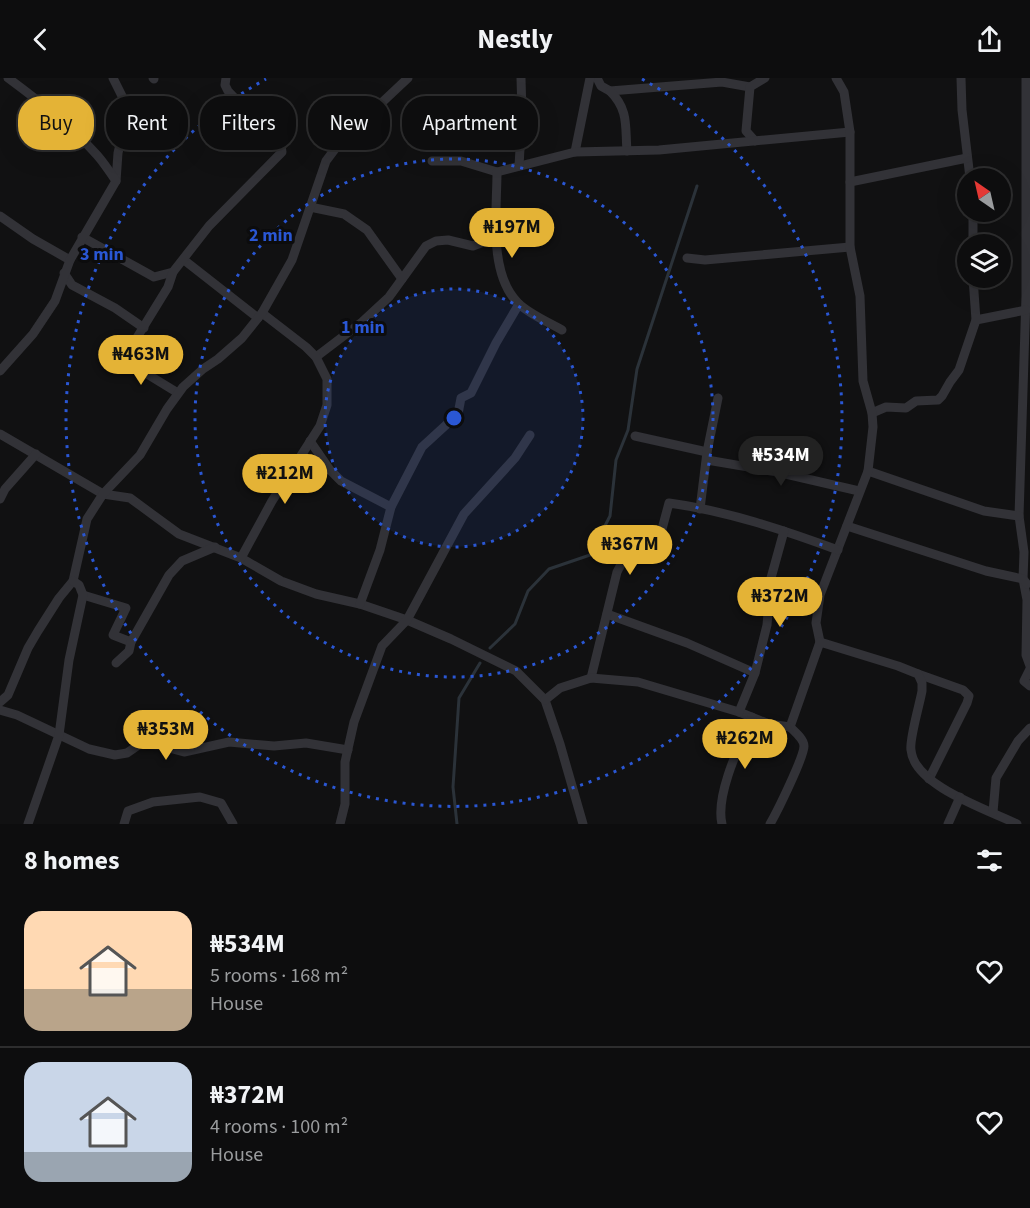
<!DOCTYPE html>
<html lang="en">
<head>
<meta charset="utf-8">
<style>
  body { margin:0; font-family:"Source Sans 3",sans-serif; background:#1b1b1c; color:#f1f3f6; height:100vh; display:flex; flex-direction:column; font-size:22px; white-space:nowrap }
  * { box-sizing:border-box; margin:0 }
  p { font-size:20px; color:#9a9c9e }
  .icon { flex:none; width:33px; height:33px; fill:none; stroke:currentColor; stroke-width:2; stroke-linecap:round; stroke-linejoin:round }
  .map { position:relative; height:746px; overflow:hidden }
  .panel { display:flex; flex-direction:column; background:#0d0d0e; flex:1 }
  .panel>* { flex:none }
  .hud { position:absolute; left:18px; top:18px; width:600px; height:54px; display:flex; gap:12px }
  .needle { width:39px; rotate:326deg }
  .fabs { position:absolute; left:957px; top:90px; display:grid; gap:12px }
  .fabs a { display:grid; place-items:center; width:54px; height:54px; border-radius:50%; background:#0d0d0e; box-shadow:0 6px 24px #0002,0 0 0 2px #2d2d2e; font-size:30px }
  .price { position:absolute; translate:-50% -51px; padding:0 14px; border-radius:21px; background:#e4b336; color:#111; font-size:20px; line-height:39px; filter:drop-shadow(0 2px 3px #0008) }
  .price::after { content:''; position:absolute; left:50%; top:36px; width:18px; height:14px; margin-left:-9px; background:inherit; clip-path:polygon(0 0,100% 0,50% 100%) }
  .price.current { background:#222; color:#fff }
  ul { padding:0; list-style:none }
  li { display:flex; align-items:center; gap:18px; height:150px; padding:0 24px }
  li+li { border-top:2px solid #2d2d2e }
  li span { display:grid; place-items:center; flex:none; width:168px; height:120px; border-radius:18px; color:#555 }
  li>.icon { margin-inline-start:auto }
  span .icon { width:72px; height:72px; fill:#fffc; stroke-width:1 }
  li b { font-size:26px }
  h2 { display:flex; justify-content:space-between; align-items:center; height:72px; padding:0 24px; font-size:26px }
  .chip { padding:0 21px; border-radius:24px; background:#0d0d0e; box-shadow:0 6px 24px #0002,0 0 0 2px #2d2d2e; font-size:21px; line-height:54px }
  .chip.current { background:#e4b336; color:#111 }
  header { display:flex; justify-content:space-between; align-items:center; height:78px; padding:0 24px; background:#0d0d0e; font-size:27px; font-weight:700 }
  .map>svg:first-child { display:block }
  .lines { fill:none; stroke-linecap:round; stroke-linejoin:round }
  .stream { stroke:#2b3239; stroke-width:3 }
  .minor { stroke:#323237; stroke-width:9 }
  .ring { fill:none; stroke:#2a57d4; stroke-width:3; stroke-dasharray:3 6 }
  .centre { fill:#2a57d4; stroke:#0c0c0d; stroke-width:3 }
  .ring-label { font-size:18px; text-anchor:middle; font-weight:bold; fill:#2a57d4; stroke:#0c0c0d; stroke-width:6; stroke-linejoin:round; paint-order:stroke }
</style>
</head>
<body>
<header><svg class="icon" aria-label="back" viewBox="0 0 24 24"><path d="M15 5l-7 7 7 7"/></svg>Nestly<svg class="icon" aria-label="share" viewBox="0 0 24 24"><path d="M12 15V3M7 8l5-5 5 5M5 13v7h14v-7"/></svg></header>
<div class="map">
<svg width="1030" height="746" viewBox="0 0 1030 746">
  <rect width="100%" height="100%" fill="#111112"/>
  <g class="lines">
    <g class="stream">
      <path d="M490 570 515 546 528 513 549 491 590 477 610 438 616 382 628 352 637 291 697 108"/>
      <path d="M457 746 453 709 459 620 480 585"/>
    </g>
    <g class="minor">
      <path d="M113 0 126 26 125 45 118 75 116 103"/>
      <path d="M153 0 154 1"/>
      <path d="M597 0 601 8 610 13 722 4 750 9"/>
      <path d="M961 0 962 32 970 100"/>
      <path d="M1026 0V218L1019 438 1024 474 1023 501 1027 522 1026 577 1030 588"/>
      <path d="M610 13C629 32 625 48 627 73"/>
      <path d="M755 63 746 53 750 9 765 0"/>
      <path d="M575 74 590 0"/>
      <path d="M432 83H461L497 94 575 74 659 72 850 54"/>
      <path d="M519 88 522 36 521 0"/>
      <path d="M497 94C497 133 488 195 518 225 529 236 548 244 562 252"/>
      <path d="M850 104 967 80"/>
      <path d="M310 129 344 136 367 152 402 201"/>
      <path d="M0 138 33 161 70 182"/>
      <path d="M82 159 154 199 173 194"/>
      <path d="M973 166V134"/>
      <path d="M687 180 705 182 850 169"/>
      <path d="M184 182 258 240"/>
      <path d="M64 195 72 207 115 230 144 250"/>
      <path d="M976 242 1026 232"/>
      <path d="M316 279 362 244 389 219 426 168 436 163 448 162 473 168 497 159"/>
      <path d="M0 293 33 256 55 223 70 182 116 103C110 94 104 85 97 77 70 47 39 23 8 0"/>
      <path d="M178 315 129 285 125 279 168 209 173 194 209 148 282 74 281 68 228 13 225 7 226 0"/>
      <path d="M872 335 886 329 906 330 916 323 938 322 942 318 950 304 959 292 976 242 973 200"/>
      <path d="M0 356 103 416 130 420 179 456 241 480 281 503 316 516 360 526 407 542 451 561 516 593 545 622 560 666 583 746"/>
      <path d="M635 358 707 374"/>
      <path d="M310 363 330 392 341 403 391 429"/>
      <path d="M707 382 777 394 859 413"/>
      <path d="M868 393 984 433 1019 438"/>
      <path d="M0 421 5 411 36 376"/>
      <path d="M700 431 707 374 718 320"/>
      <path d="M847 448 986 493 1023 501 1027 506"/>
      <path d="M241 480 272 423 320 348 327 327V301L316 279 306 269 262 235"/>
      <path d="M83 517 126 530 113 557 131 564"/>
      <path d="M360 526 380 472 391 429 422 369 458 336 461 320 471 315 496 265 519 226"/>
      <path d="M607 536 687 565 755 595"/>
      <path d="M820 564 816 545 820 517 868 393 873 349 872 335 863 303 860 218 850 169V54L844 14 836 0"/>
      <path d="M116 585 129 573 131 564 169 497 182 483 215 469"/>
      <path d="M1030 591 1024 603 1030 608"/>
      <path d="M918 596 963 612 969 618 967 625 929 701"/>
      <path d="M591 600 617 494 627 475 655 477 669 425C727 433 784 452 838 472"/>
      <path d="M545 622 560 610 591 600 638 604 739 634 769 646 790 649 820 564 898 588 918 596 922 605V613C920 625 909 662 911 672 914 708 989 732 1017 746"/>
      <path d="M0 624 8 617 28 570 38 553 59 520 73 503 87 441 103 416 140 377 167 331 183 309 203 291 218 281 242 260 262 235 292 182 326 83 341 63 408 0"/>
      <path d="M0 632 17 637 89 671 115 677 127 675 140 666 158 667 184 674 229 664 274 668 306 665 348 672"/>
      <path d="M739 634 755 595 767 547 771 500 784 453"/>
      <path d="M993 734 996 700 1018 663 1030 650"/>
      <path d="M28 746 59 657 69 582 83 517 79 507 73 503"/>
      <path d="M124 746 128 733 153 724 200 719 221 725 233 746"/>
      <path d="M340 746 345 726V684L354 644 382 568 407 542 464 436 515 380 530 357"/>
      <path d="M722 746C715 717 740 666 752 639"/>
      <path d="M770 746C777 734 804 679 804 668 804 661 794 653 790 649"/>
      <path d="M948 746 960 719"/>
    </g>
  </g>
  <circle cx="454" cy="340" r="129" fill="#2a57d4" fill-opacity=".12"/>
  <g class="ring">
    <circle cx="454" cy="340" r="129"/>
    <circle cx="454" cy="340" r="259"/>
    <path d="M642 1A388 388 0 1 1 266 1"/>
  </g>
  <circle cx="454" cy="340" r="9" class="centre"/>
  <g class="ring-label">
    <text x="271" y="163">2 min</text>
    <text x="102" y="182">3 min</text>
    <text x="363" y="255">1 min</text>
  </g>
</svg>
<div class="fabs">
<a><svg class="needle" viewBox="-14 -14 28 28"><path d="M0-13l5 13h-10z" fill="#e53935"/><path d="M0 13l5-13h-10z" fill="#9a9c9e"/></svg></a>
<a><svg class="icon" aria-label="layers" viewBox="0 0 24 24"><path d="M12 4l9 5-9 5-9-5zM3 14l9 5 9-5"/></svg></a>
</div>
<b class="price" style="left:512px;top:181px">₦197M</b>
<b class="price" style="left:141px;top:308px">₦463M</b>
<b class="price current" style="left:781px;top:409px">₦534M</b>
<b class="price" style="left:285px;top:427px">₦212M</b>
<b class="price" style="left:630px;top:498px">₦367M</b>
<b class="price" style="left:780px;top:550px">₦372M</b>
<b class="price" style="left:166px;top:683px">₦353M</b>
<b class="price" style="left:745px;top:692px">₦262M</b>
<div class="hud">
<a class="chip current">Buy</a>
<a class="chip">Rent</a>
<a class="chip">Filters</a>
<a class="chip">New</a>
<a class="chip">Apartment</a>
</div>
</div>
<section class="panel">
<h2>8 homes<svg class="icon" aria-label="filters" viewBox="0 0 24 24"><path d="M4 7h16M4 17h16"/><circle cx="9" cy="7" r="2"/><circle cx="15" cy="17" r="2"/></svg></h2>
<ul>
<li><span style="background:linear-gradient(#ffd9b3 65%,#b9a48a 0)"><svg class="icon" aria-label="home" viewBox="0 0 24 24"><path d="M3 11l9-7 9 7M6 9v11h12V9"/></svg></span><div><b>₦534M</b><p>5 rooms · 168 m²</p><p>House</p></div><svg class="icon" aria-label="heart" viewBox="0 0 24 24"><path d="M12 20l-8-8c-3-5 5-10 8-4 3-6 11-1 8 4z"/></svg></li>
<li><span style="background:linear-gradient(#c9d6e8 75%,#9aa5b1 0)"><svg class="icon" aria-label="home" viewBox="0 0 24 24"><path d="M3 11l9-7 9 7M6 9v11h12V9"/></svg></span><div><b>₦372M</b><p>4 rooms · 100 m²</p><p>House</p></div><svg class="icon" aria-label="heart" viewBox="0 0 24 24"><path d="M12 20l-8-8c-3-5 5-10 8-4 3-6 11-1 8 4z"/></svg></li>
</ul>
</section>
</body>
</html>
